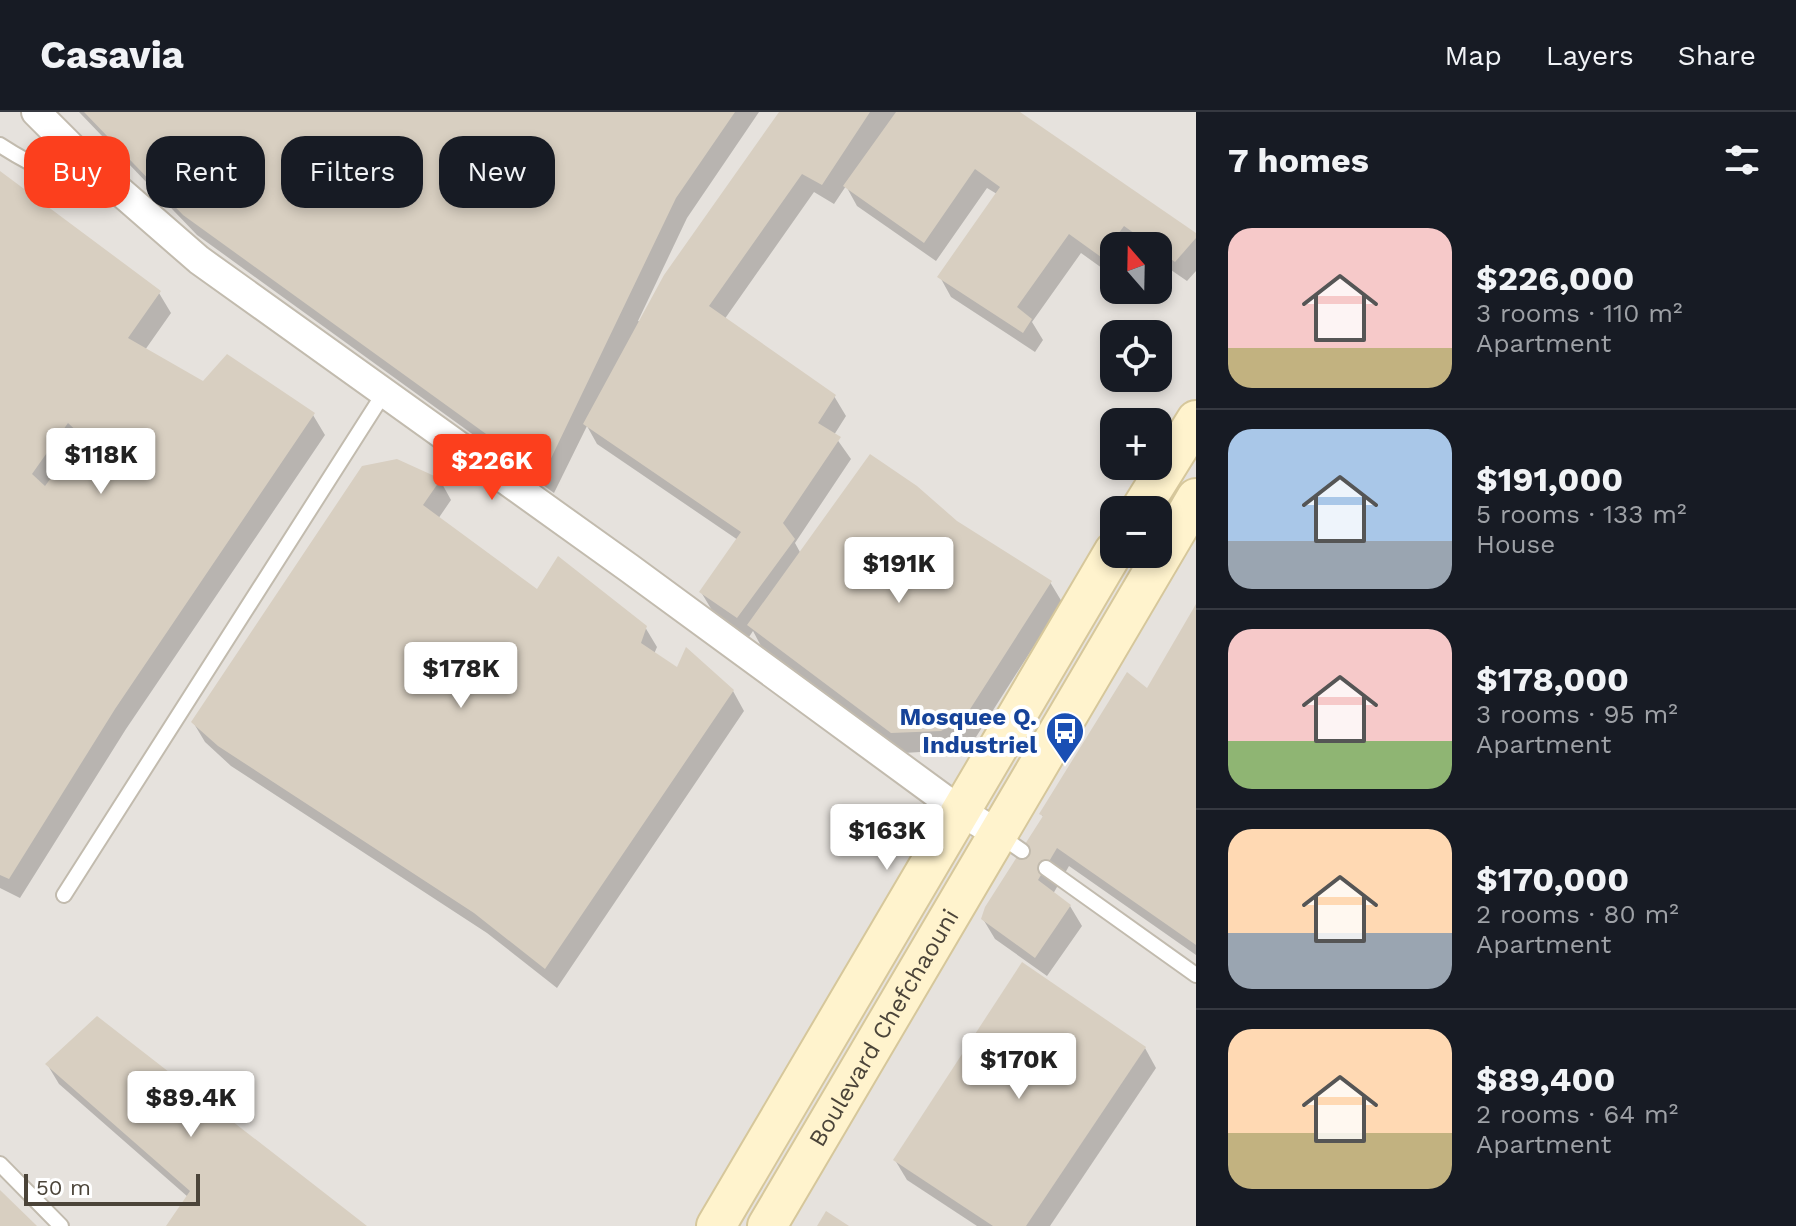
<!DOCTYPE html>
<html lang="en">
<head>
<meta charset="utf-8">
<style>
  body { margin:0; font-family:"Work Sans",sans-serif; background:#242831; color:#f1f3f6; height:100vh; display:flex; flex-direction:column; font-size:30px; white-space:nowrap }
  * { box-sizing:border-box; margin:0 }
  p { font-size:26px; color:#9ea1a6 }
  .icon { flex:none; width:44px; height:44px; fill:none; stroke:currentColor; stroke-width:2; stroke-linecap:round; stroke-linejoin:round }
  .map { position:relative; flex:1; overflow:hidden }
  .panel { display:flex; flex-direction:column; background:#171b24; width:600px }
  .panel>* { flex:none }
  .banner { position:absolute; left:24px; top:24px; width:760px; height:72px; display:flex; gap:16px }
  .needle { width:52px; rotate:340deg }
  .buttons { position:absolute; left:1100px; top:120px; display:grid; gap:16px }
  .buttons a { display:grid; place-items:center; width:72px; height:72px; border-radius:16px; background:#171b24; box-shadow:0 4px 12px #0003; font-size:40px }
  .scale { position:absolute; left:24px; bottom:20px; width:176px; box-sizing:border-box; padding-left:8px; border:4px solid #4b4439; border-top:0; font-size:22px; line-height:28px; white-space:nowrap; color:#4b4439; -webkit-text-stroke:6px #fff; paint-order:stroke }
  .price { position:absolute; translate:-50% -68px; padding:0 18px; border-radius:8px; background:#fff; color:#222; font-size:26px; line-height:52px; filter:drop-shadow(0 2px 4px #0008) }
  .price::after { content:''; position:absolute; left:50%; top:48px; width:24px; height:18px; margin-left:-12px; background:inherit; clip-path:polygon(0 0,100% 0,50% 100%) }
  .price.current { background:#fc3f1d; color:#fff }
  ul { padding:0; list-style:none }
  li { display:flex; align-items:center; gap:24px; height:200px; padding:0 32px }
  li+li { border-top:2px solid #363941 }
  li span { display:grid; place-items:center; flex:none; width:224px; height:160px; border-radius:24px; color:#555 }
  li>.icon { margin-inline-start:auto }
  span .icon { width:96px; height:96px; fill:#fffc; stroke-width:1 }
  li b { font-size:34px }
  h2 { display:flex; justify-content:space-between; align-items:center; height:96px; padding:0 32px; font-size:34px }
  .chip { padding:0 28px; border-radius:24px; background:#171b24; box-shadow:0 4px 12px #0003; font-size:28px; line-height:72px }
  .chip.current { background:#fc3f1d; color:#fff }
  header { display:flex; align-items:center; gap:48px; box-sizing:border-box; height:112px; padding:0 40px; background:#171b24; border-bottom:2px solid #363941 }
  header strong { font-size:38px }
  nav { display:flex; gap:44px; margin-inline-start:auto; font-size:28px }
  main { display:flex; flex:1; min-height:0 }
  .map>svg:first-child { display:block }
  .industrial { fill:#e6e2dd; fill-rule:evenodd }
  .shadow { fill:#0003 }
  .building { fill:#d8cfc1; fill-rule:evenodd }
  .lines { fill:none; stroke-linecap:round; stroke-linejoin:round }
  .lane-casing { stroke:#c2bbae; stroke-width:18 }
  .street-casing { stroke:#c2bbae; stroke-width:32 }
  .secondary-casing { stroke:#d6c79b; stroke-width:42 }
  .lane { stroke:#fff; stroke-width:14 }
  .street { stroke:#fff; stroke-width:28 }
  .secondary { stroke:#fff3cd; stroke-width:38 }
  .labels { text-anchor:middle; stroke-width:8; stroke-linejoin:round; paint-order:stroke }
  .transit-label { font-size:24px; font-weight:bold; fill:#164399; stroke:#fff; text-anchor:end }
  .street-label { font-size:24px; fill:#4b4439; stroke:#fff }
</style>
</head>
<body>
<header>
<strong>Casavia</strong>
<nav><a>Map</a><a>Layers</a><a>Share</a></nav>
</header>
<main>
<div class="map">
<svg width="1196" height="1114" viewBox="0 0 1196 1114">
  <rect width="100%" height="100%" fill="#f6f3ec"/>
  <path class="industrial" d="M0 0H1196V1114H0ZM1114 134H1158V178H1114ZM1114 222H1158V266H1114ZM1114 310H1158V354H1114ZM1114 398H1158V442H1114Z"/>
  <g class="shadow">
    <path d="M79 0H759L687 106 638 209 641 210 784 0H1018L1196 123V159L1187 169 1158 149V134H1114L1113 164 1081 141 1032 210 1043 228 1035 240 951 185 940 165 997 82 987 76 936 149 857 94 846 74 834 92 814 80 724 208 834 284 846 304 834 323 851 347 795 431 801 442 959 414 1050 470 1062 490 976 625 953 638 904 641 761 534 753 519 749 525 713 500 701 480 738 428 597 332 587 314 554 381 197 123Z"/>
    <path d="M0 61 159 181 171 201 145 238 203 272 313 303 325 323 126 617 20 786 0 776Z"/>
    <path d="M440 368 451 388 438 407 537 480 645 515 657 535 654 542 678 558 733 579 744 599 557 876 487 821 231 654 205 630 193 610Z"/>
    <path d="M1196 496V843L1069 754 1053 782 1070 794 1082 814 1047 864 995 827 983 807 1044 706 1041 702 1148 579Z"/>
    <path d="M1145 936 1156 956 1050 1114H977L907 1068 895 1048Z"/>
    <path d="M47 952 363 1114H168L188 1085 59 972Z"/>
  </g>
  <g class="building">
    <path d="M84 0H735L676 86 543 363 183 103Z"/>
    <path d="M779 0H870L822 73 802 62 709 194 836 283 818 311 841 325 783 411 795 427 737 506 699 480 741 420 583 312 664 163Z"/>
    <path d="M896 0H1020L1196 121V126L1175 150 1158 138V134H1152L1124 114 1101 145 1069 122 1017 195 1032 207 1023 221 937 165 1000 75 975 57 924 131 843 74Z"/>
    <path d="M0 59 161 179 128 226 203 269 227 242 315 301 115 597 9 767 0 763ZM68 311 82 324 45 374 32 362Z"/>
    <path d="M870 342 917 374 957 409 1052 469 965 605 941 619 891 621 747 513Z"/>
    <path d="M397 347 441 367 423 393 537 477 558 444 647 514 641 531 677 555 686 535 734 578 545 857 474 801 218 634 191 610 362 354Z"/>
    <path d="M1196 492V833L1057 736 1038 768 1071 793 1035 846 981 807 985 795 1043 704 1039 702 1127 560 1147 576Z"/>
    <path d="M1022 850 1146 935 1026 1114H993L893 1048Z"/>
    <path d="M97 904 367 1114H166L190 1079 45 952Z"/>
    <path d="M0 1078 37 1114H0Z"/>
    <path d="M826 1099 849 1114H817Z"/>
  </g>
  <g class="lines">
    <g class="lane-casing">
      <g id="lane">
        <path d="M0 33C35 56 68 70 110 77"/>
        <path d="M999 723 1022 739"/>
        <path d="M1046 756 1196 863"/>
        <path d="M64 783 384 281"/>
        <path d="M0 1052 61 1114"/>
      </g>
    </g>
    <g class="street-casing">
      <path id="street" d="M36 0 83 47 199 148 629 456 959 698 996 721"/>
    </g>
    <g class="secondary-casing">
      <g id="secondary">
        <path d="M1140 398 1196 308"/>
        <path d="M716 1114 1114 439"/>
        <path id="s1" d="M767 1114 1196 386"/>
      </g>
    </g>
    <use href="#lane" class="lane"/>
    <use href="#street" class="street"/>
    <use href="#secondary" class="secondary"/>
  </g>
  <defs>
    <g id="bus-pin" transform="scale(2)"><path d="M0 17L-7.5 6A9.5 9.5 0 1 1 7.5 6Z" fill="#1a4fb4" stroke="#fff"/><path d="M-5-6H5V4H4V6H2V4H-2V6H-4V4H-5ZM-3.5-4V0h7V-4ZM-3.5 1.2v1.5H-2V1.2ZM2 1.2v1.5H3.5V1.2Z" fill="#fff"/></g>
  </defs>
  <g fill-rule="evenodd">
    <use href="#bus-pin" x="1065" y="619"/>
  </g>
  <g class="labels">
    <g class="transit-label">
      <text x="1037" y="613">Mosquee Q.<tspan x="1037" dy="28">Industriel</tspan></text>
    </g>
    <g class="street-label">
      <text dy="8" stroke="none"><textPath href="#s1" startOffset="230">Boulevard Chefchaouni</textPath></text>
    </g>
  </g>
</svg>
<div class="buttons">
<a><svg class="needle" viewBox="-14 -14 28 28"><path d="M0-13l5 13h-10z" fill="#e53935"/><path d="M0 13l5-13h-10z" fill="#9ea1a6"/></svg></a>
<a><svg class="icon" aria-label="locate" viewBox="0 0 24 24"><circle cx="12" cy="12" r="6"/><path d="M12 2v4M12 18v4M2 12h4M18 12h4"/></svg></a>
<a>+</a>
<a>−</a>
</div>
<div class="scale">50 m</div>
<b class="price" style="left:101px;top:384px">$118K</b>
<b class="price current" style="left:492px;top:390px">$226K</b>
<b class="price" style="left:899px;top:493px">$191K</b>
<b class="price" style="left:461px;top:598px">$178K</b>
<b class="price" style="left:887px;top:760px">$163K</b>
<b class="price" style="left:1019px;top:989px">$170K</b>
<b class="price" style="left:191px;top:1027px">$89.4K</b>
<div class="banner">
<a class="chip current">Buy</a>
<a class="chip">Rent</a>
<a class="chip">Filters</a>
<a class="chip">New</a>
</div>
</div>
<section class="panel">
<h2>7 homes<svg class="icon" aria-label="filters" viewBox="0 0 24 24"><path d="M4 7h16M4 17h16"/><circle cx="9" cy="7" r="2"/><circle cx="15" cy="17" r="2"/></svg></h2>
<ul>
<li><span style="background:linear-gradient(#f6c9c9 75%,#c2b280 0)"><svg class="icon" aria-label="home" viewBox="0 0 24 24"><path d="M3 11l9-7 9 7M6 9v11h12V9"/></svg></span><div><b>$226,000</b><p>3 rooms · 110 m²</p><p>Apartment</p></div></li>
<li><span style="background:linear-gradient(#a9c7e8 70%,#9aa5b1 0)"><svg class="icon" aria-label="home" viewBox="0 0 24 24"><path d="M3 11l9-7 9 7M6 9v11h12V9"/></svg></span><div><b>$191,000</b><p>5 rooms · 133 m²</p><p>House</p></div></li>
<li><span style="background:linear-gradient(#f6c9c9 70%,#8fb573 0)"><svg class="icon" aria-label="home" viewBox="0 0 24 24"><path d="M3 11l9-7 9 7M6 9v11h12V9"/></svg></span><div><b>$178,000</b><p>3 rooms · 95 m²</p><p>Apartment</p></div></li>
<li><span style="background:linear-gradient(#ffd9b3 65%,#9aa5b1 0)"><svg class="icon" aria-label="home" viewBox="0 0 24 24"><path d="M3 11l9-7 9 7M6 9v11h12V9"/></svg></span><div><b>$170,000</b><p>2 rooms · 80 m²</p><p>Apartment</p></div></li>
<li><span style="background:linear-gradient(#ffd9b3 65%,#c2b280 0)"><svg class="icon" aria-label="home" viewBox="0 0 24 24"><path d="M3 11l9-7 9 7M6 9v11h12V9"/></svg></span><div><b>$89,400</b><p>2 rooms · 64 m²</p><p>Apartment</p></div></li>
</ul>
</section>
</main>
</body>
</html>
